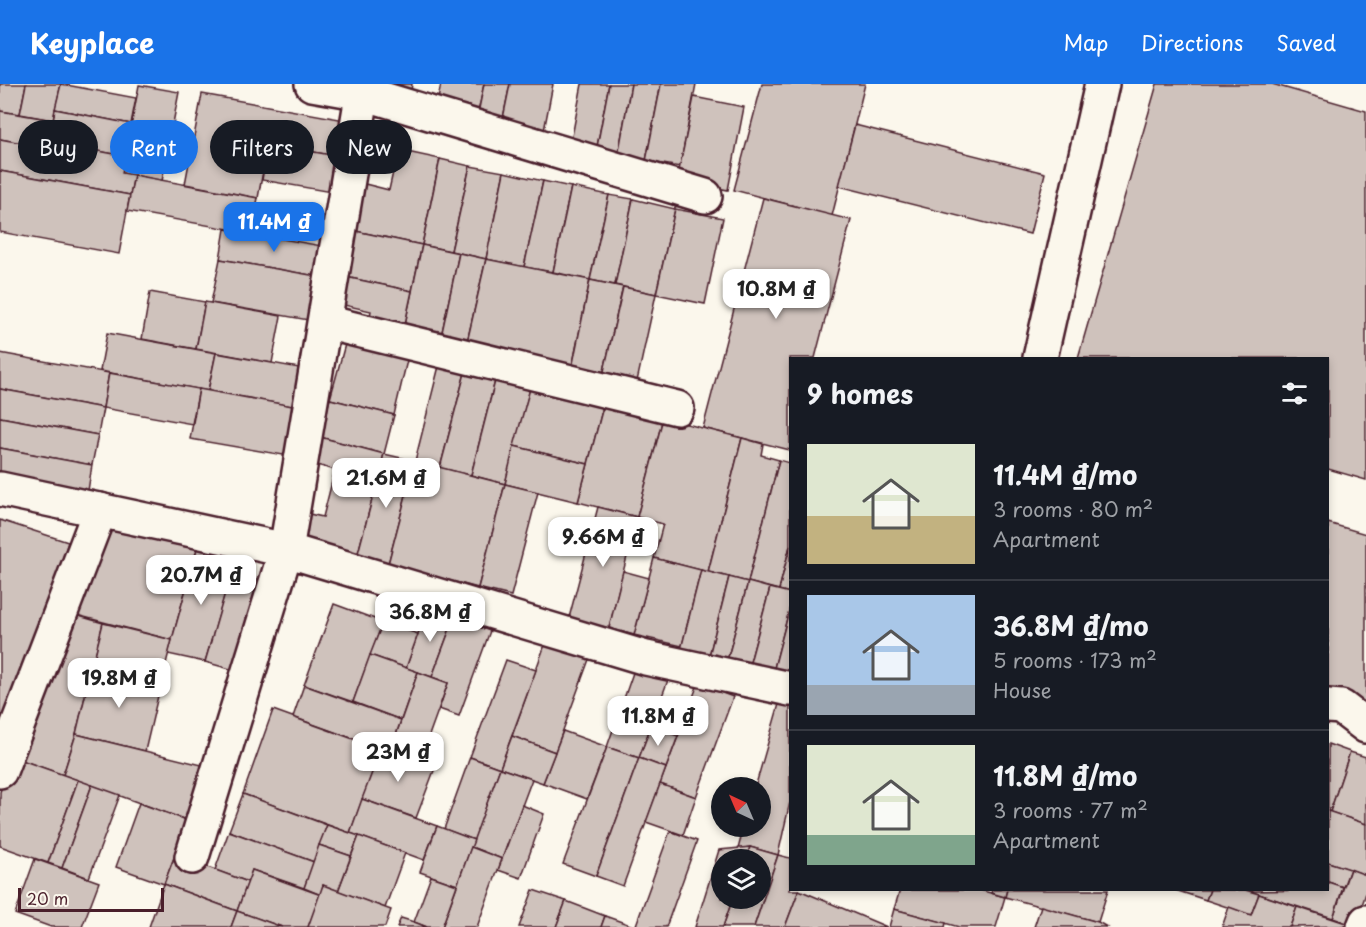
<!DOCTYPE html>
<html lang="en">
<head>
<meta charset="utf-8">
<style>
  body { margin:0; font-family:"Playpen Sans",sans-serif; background:#242831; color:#f1f3f6; height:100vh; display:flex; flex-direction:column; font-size:22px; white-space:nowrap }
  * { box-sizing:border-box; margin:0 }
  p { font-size:20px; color:#9ea1a6 }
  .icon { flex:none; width:33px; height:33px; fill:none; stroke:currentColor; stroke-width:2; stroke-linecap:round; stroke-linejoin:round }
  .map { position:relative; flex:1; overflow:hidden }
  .drawer { position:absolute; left:789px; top:273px; width:540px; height:534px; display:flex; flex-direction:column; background:#171b24; border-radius:0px; box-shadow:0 3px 9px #0003 }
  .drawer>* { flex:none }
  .banner { position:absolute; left:18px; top:36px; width:570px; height:54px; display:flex; gap:12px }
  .needle { width:39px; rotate:316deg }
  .tools { position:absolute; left:711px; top:693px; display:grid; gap:12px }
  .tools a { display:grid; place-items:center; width:60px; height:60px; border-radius:50%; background:#171b24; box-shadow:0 3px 9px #0003; font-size:30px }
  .scale { position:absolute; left:18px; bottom:15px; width:146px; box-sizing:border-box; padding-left:6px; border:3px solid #4a1f2b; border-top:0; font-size:16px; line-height:21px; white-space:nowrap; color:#4a1f2b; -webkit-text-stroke:4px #fbf7ec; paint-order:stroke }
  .price { position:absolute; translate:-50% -51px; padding:0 14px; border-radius:12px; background:#fff; color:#222; font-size:20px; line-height:39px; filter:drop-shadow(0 2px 3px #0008) }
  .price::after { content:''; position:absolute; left:50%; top:36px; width:18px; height:14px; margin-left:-9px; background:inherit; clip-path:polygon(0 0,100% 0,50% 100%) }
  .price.active { background:#1a73e8; color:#fff }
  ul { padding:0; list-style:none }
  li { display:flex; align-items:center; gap:18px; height:150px; padding:0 18px }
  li+li { border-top:2px solid #363941 }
  li span { display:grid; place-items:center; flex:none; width:168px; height:120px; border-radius:0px; color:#555 }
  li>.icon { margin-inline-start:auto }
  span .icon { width:72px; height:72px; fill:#fffc; stroke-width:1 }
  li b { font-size:26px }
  h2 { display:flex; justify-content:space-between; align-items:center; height:72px; padding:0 18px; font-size:26px }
  .pill { padding:0 21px; border-radius:27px; background:#171b24; box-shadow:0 3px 9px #0003; font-size:21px; line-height:54px }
  .pill.active { background:#1a73e8; color:#fff }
  header { display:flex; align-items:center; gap:36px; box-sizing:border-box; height:84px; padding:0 30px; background:#1a73e8; color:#fff }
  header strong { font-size:28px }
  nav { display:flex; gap:33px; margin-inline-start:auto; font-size:21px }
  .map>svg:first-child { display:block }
  .building { fill:#cfc2bc; stroke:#4a1f2b; stroke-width:1.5 }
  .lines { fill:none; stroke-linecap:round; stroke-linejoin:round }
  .minor-casing { stroke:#4a1f2b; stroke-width:38 }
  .minor { stroke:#fbf7ec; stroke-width:33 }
</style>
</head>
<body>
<header>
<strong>Keyplace</strong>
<nav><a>Map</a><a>Directions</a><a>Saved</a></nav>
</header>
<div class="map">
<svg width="1366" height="843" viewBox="0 0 1366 843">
  <rect width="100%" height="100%" fill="#fbf7ec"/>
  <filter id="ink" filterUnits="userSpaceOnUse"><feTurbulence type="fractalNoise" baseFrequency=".0167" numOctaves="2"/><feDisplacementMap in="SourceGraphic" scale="12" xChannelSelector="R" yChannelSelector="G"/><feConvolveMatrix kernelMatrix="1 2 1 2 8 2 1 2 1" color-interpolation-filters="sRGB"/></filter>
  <g filter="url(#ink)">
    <g class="building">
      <path d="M0 0H26L20 30 0 27Z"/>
      <path d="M26 0H61L53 36 20 30Z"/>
      <path d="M61 0 136 14 131 40 55 25Z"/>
      <path d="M373 0H412L410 14Z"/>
      <path d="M441 0H484L476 39 435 30Z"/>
      <path d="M484 0H510L501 44 476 39Z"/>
      <path d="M510 0H553L543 52 501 44Z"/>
      <path d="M582 0H609L596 68 570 63Z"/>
      <path d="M609 0H631L618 72 596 68Z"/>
      <path d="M631 0H661L646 77 618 72Z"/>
      <path d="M661 0H696L680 83 646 77Z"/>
      <path d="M762 0H865L832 132 734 106Z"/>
      <path d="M1157 0H1272L1366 27V396L1328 385V274H1078Z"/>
      <path d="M139 1 179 8 162 97 122 89Z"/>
      <path d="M202 10 345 36 337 72 268 60 258 114 185 100Z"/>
      <path d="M694 13 744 23 728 106 677 96Z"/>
      <path d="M55 25 131 40 125 72 50 58Z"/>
      <path d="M0 27 53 36 48 64 0 55Z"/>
      <path d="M855 41 1045 89 1030 150 839 102Z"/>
      <path d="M0 55 48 64 50 58 125 72 122 89 134 91 130 111 0 87Z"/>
      <path d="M268 60 337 72 331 108 262 96Z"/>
      <path d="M398 66 440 75 422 161 351 146 361 99 389 106Z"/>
      <path d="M440 75 470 82 451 167 422 161Z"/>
      <path d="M470 82 504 88 486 175 451 167Z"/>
      <path d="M0 87 130 111 119 170 0 148Z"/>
      <path d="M504 88 543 97 524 183 486 175Z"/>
      <path d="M134 91 258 114 251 149 127 127Z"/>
      <path d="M543 97 571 103 553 188 524 183Z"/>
      <path d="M571 103 609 111 590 196 553 188Z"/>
      <path d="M609 111 633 115 615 201 590 196Z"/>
      <path d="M763 114 851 136 815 274H790V366L703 344Z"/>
      <path d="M633 115 675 125 656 210 615 201Z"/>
      <path d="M675 125 723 134 705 220 656 210Z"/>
      <path d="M225 145 328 163 322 193 220 175Z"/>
      <path d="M351 146 422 161 412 207 341 192Z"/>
      <path d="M422 161 459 169 439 262 402 254Z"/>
      <path d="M459 169 486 175 465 267 439 262Z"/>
      <path d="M220 175 322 193 314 237 211 219Z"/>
      <path d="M486 175 590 196 571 289 465 267Z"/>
      <path d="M341 192 412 207 402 254 367 246 371 227 335 219Z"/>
      <path d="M590 196 623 203 602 296 571 289Z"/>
      <path d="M623 203 656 210 636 302 602 296Z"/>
      <path d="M150 208 205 218 196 265 142 255Z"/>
      <path d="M205 218 281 232 272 279 196 265Z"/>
      <path d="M107 249 216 269 208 307 100 287Z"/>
      <path d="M347 253 409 268 394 331 330 315Z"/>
      <path d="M0 269 109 289 103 324 0 305Z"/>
      <path d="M216 269 305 285 298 323 208 307Z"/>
      <path d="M440 278 466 285 440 384 415 377Z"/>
      <path d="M466 285 496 293 471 391 440 384Z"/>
      <path d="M109 289 199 305 192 340 103 324Z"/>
      <path d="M496 293 531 301 505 400 471 391Z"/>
      <path d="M531 301 604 319 588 380 514 362Z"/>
      <path d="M0 305 103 324 98 351 0 333Z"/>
      <path d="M199 305 298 323 289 372 190 355Z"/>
      <path d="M330 315 394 331 384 370 320 353Z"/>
      <path d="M604 319 663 334 637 433 578 418Z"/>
      <path d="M0 333 98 351 92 381 0 364Z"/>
      <path d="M663 334 742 354 708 488 654 474 663 440 637 433Z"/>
      <path d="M320 353 384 370 357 473 292 457 300 428 323 433 335 386 313 380Z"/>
      <path d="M742 354 763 360 761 371 779 376 748 498 708 488Z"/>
      <path d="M514 362 588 380 578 418 505 400Z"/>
      <path d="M0 364 92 381 87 413 0 398Z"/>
      <path d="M384 370 415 377 388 480 357 473Z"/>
      <path d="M779 376 790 379V462L779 506 748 498Z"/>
      <path d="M415 377 505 400 478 504 388 480Z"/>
      <path d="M505 400 538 408 511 512 478 504Z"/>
      <path d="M598 423 637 433 609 544 569 534Z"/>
      <path d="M0 436 68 458 6 646 0 644Z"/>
      <path d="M1328 439 1366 450V619L1328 608Z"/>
      <path d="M98 444 197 465 172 556 65 528Z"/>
      <path d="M790 462V509L779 506Z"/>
      <path d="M197 465 235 476 205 578 168 570Z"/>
      <path d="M654 474 701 486 682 562 634 551Z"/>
      <path d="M701 486 729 493 706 584 678 577Z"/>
      <path d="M623 487 649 494 634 551 609 544Z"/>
      <path d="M231 488 267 498 241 588 205 578Z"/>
      <path d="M729 493 748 498 727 577 709 572Z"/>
      <path d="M748 498 770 504 749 582 727 577Z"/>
      <path d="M770 504 790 509V523L773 588 749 582Z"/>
      <path d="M334 520 383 538 353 618 304 601Z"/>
      <path d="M790 523V593L773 588Z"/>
      <path d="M427 524 454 534 432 593 406 584Z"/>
      <path d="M65 528 103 539 76 650 63 691 13 673Z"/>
      <path d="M454 534 490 547 459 632 439 625 448 599 432 593Z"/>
      <path d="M383 538 418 550 406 584 370 571Z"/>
      <path d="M103 539 172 556 161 599 92 583Z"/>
      <path d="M547 555 591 570 555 668 512 652Z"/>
      <path d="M370 571 418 588 401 636 353 618Z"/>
      <path d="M506 576 536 586 500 684 470 673Z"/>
      <path d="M92 583 161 599 145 667 76 650Z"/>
      <path d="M635 583 668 596 639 674 607 663Z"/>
      <path d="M418 588 448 599 419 679 390 668Z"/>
      <path d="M698 600 733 613 696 713 660 700Z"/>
      <path d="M304 601 401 636 390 668 293 633Z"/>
      <path d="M779 620 790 621V718L778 771 750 763 738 765 744 742H760V704H755Z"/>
      <path d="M273 626 381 665 350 749 243 710Z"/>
      <path d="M651 642 678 652 666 684 639 674Z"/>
      <path d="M563 647 607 663 587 715 543 699Z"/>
      <path d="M76 650 214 684 197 740 63 691Z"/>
      <path d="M512 652 555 668 543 699 500 684Z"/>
      <path d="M1328 660 1350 668 1330 728 1328 727Z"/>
      <path d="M607 663 639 674 596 792 563 780Z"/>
      <path d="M381 665 435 684 416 734 362 715Z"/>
      <path d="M1350 668 1366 673V740L1330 728Z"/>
      <path d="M13 673 78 696 48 779 0 762V708Z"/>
      <path d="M470 673 500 684 474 756 444 745Z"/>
      <path d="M639 674 666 684 623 802 596 792Z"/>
      <path d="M500 684 532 695 502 775 471 763Z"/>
      <path d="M78 696 92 701 62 784 48 779Z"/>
      <path d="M660 700 696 713 683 751 646 738Z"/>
      <path d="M92 701 120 711 89 794 62 784Z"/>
      <path d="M243 710 327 741 314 778 229 747Z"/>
      <path d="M362 715 437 742 424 776 350 749Z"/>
      <path d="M139 719 197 740 184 775 175 771 164 800 116 783Z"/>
      <path d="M522 721 544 730 521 794 498 786Z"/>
      <path d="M1328 727 1366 740V791L1328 778Z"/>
      <path d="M327 741 359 752 351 772 319 761Z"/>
      <path d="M437 742 474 756 457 801 420 788Z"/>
      <path d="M229 747 314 778 304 804 252 786 248 798 215 786Z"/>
      <path d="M670 747 697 757 666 843H642L636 841Z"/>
      <path d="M359 752 405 769 385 824 338 807Z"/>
      <path d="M319 761 351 772 338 807 323 801 321 811 304 804Z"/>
      <path d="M471 763 502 775 477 843H442Z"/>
      <path d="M750 763 746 776H722V814H733L723 843H695L719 766Z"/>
      <path d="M750 763 778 771 754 843H723L733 814H760V776H746Z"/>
      <path d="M175 771 248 798 237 827 164 800Z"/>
      <path d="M778 771 790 774V806H799L785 843H754Z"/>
      <path d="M35 775 99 798 82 843H51L15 830Z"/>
      <path d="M1328 778 1350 785 1343 803 1328 798Z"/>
      <path d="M1350 785 1366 791V809L1355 842 1333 834Z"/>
      <path d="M252 786 321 811 308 843H282L237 827Z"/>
      <path d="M431 792 457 801 442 843H427L414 838Z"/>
      <path d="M1328 798 1343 803 1333 834 1249 807 1328 806Z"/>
      <path d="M164 800 237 827 231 843H149Z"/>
      <path d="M323 801 391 826 385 843H308Z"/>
      <path d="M533 806 566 817 556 843H519Z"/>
      <path d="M799 806 887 843H785Z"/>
      <path d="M900 806H980L1005 813 996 843H959L894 825Z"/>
      <path d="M992 806H1007L1005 813 991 809Z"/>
      <path d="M1007 806H1108L1098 838 1005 813Z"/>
      <path d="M1175 806H1210L1206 816Z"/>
      <path d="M1210 806H1245L1259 810 1251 831 1206 816Z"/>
      <path d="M1259 810 1297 823 1290 843H1222L1229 823 1251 831Z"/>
      <path d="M566 817 605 832 601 843H556Z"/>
      <path d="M1041 822 1098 838 1107 843H1034Z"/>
      <path d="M1297 823 1355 842 1290 843Z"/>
      <path d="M894 825 946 839 945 843H889Z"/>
      <path d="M237 827 282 843H231Z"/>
      <path d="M605 832 636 843H601Z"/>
      <path d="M401 834 414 838 427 843H397Z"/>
    </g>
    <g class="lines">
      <g class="minor-casing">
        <g id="minor">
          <path d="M312 0 363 9 705 112"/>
          <path d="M325 238 677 324"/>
          <path d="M1040 274 1102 0"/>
          <path d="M0 405 286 466 646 574 790 605"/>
          <path d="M1328 622 1341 623 1366 642"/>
          <path d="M0 687 100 426"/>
          <path d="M192 773 286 466 364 0"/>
          <path d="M1364 843 1366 838"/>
        </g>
      </g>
      <use href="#minor" class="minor"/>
    </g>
  </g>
</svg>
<div class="tools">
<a><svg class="needle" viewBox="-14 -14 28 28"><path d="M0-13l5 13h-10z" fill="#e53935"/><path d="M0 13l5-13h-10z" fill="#9ea1a6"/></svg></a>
<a><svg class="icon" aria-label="layers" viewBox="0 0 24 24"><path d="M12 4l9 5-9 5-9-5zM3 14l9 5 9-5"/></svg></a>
</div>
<div class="scale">20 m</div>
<b class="price active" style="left:274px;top:169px">11.4M ₫</b>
<b class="price" style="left:776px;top:236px">10.8M ₫</b>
<b class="price" style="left:386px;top:425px">21.6M ₫</b>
<b class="price" style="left:603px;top:484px">9.66M ₫</b>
<b class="price" style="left:201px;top:522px">20.7M ₫</b>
<b class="price" style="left:430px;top:559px">36.8M ₫</b>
<b class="price" style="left:119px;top:625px">19.8M ₫</b>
<b class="price" style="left:658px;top:663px">11.8M ₫</b>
<b class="price" style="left:398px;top:699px">23M ₫</b>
<div class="banner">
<a class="pill">Buy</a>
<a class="pill active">Rent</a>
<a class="pill">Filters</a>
<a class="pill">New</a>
</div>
<section class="drawer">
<h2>9 homes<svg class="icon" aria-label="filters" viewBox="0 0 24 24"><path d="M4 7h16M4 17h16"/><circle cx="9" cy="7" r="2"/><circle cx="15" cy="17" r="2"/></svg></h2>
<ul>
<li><span style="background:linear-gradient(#dfe7d0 60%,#c2b280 0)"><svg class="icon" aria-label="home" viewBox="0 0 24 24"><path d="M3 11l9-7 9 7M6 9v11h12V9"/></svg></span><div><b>11.4M ₫/mo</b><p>3 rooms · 80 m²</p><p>Apartment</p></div></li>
<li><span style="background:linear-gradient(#a9c7e8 75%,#9aa5b1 0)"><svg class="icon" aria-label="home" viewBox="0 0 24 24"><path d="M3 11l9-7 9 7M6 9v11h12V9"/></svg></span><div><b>36.8M ₫/mo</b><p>5 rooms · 173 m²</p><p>House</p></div></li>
<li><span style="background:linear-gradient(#dfe7d0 75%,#7fa58c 0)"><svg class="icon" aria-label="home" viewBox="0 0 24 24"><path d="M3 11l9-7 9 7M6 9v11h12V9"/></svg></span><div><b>11.8M ₫/mo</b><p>3 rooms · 77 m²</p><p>Apartment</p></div></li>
</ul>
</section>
</div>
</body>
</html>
